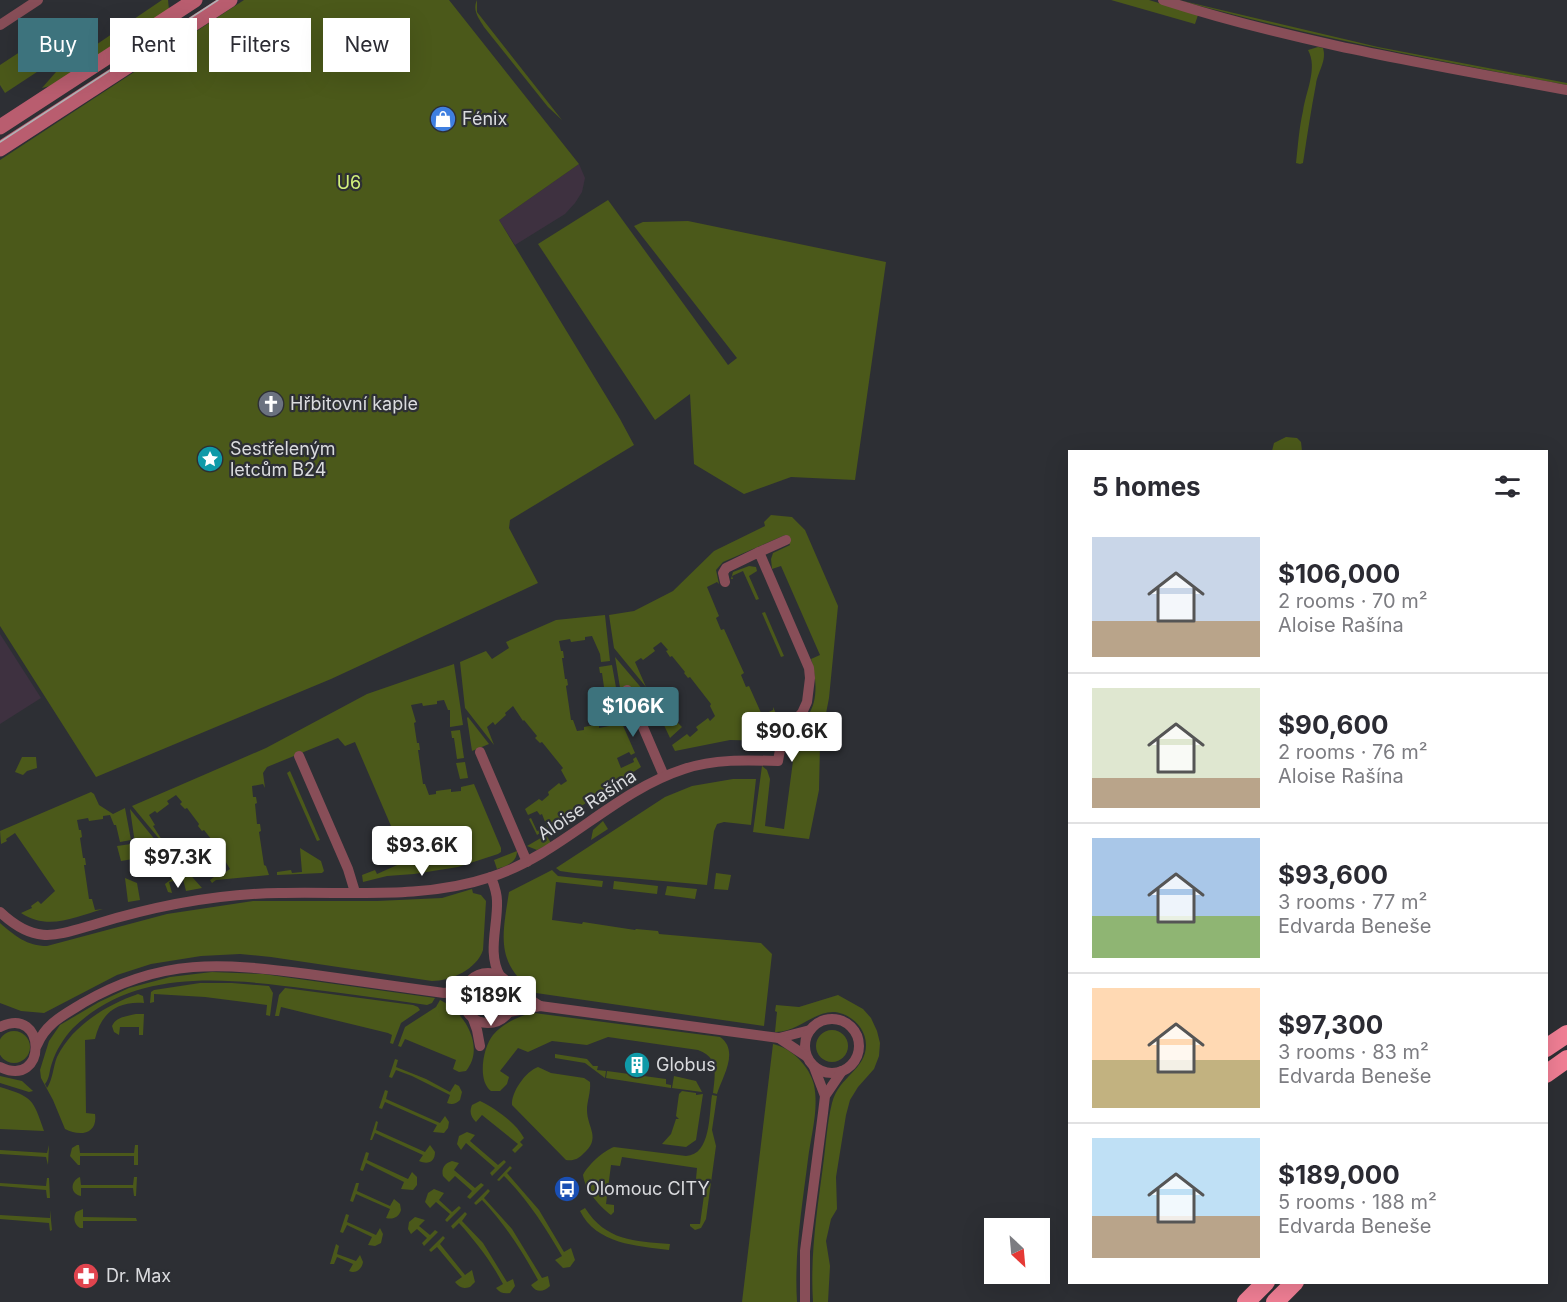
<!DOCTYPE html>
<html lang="en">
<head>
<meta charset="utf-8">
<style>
  body { margin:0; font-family:Inter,sans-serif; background:#f2f2f3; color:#2b2b33; height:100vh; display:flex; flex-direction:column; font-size:22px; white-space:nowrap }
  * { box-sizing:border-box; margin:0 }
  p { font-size:20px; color:#7c7c81 }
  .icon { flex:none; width:33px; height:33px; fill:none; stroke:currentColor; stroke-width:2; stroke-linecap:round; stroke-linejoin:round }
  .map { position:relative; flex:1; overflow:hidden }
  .details { position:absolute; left:1068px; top:450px; width:480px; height:834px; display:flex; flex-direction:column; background:#fff; border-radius:0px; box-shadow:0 6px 24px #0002 }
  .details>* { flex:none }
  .guide { position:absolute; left:18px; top:18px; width:570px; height:54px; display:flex; gap:12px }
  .needle { width:39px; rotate:154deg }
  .tools { position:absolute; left:984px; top:1218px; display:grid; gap:12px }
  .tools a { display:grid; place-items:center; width:66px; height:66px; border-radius:0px; background:#fff; box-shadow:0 6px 24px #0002; font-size:30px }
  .price { position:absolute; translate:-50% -51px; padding:0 14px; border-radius:6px; background:#fff; color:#222; font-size:20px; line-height:39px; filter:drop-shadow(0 2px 3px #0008) }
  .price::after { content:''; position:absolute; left:50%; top:36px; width:18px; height:14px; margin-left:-9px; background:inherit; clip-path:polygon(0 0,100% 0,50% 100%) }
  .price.active { background:#3d737d; color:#fff }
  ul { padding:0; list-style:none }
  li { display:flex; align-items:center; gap:18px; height:150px; padding:0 24px }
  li+li { border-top:2px solid #e1e1e2 }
  li span { display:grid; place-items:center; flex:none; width:168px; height:120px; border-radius:0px; color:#555 }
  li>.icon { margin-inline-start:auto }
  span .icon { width:72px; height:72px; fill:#fffc; stroke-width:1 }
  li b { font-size:26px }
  h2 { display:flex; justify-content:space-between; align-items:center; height:72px; padding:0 24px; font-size:26px }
  .chip { padding:0 21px; border-radius:0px; background:#fff; box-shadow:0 6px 24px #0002; font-size:21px; line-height:54px }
  .chip.active { background:#3d737d; color:#fff }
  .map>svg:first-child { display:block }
  .industrial { fill:#3e3140 }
  .green { fill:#4b591a }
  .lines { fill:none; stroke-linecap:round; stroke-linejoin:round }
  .street { stroke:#884e58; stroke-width:10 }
  .secondary { stroke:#b95d6f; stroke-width:15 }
  .highway { stroke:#f17f95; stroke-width:18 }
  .tram { stroke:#b0b2b5; stroke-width:1.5 }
  .labels { text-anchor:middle; stroke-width:4.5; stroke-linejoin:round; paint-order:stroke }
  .poi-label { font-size:18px; fill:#dadbde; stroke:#2d2f34; text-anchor:start }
  .park-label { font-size:18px; fill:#d2f07c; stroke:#2d2f34 }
  .street-label { font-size:18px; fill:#dadbde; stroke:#2d2f34 }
</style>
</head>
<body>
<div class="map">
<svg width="1567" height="1302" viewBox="0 0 1567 1302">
  <rect width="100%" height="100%" fill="#2d2f34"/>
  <g class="industrial">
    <path d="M579 164 585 178 582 192 575 203 565 214 515 245 499 220Z"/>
    <path d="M0 634 41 698 0 724Z"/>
  </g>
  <g class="green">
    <path d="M162 0H168L169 10 50 86 42 88 56 72Z"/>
    <path d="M244 0H449L579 164 499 220 620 419 634 445 510 520 509 528 538 583 331 679 96 777 0 626V160Z"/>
    <path d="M477 0V12L562 120 548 107 484 27C479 18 472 11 477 0Z"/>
    <path d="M1111 0H1149L1198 15 1195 24Z"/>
    <path d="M1179 0 1378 47 1567 83V85C1437 61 1307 36 1179 0Z"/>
    <path d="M32 44 46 66 5 93 0 85V65Z"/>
    <path d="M1318 47 1323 48C1327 61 1318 71 1316 84 1311 110 1307 136 1303 163L1300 164 1296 163C1298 146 1299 128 1303 111 1306 91 1318 68 1308 50Z"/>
    <path d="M608 200 728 365 737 358 634 226 643 222 688 221 886 262 855 480 791 477 744 494 694 464 690 394 655 420 538 244Z"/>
    <path d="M1286 437 1297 438 1301 442 1302 451H1272L1274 443Z"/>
    <path d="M771 515 792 517 805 530 838 606 829 698 820 744 819 790 809 839 753 832 762 766 767 770 770 779 765 826 784 829 795 746 786 744C788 730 800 726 808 715 819 700 816 675 811 659L820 655 781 566 772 569 771 559 773 553 790 545 785 535 723 562 716 570 719 584 717 582 707 587 719 616 716 618 721 630 724 629 744 673 741 675 746 687 749 686 762 715 773 710V707L780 722 775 726 769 741 730 740 675 751 672 745 687 734 690 737 698 730 696 727 708 718 710 721 715 716 710 706 711 704 690 677 688 678 684 673 685 672 672 656 670 657 666 651 668 650 661 642 653 648 655 651 643 660 641 658 635 662 646 687 614 648 609 615 634 611 673 591 714 551 765 526 764 522Z"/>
    <path d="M749 566 756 567 757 571 749 576 759 599 756 600 743 571 732 576 733 579H731L733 572Z"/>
    <path d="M765 612 784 656 781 657 762 613Z"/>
    <path d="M605 615 610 661 601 662 600 654 592 636 585 637V640L571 642 570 639 559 641 561 651H563L564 658H562L565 679H567L568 685 566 686 571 720H573L577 731 584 730V727L599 724V728L609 726V723L621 721 635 753 631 755 629 752 617 758 621 768 634 762 633 759 636 757 641 767 537 835 529 819 531 818 537 831 547 827 542 814 540 815 537 811 528 815 525 809 539 799 542 801 549 795 548 792 559 783 561 785 567 781 561 770 563 768 542 742 540 743 535 738 537 736 524 720 523 721 513 706 505 713 506 715 495 725 493 722 487 727 494 745 465 708 460 662 486 651 492 659 509 648 506 642 556 620Z"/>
    <path d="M615 657 644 691 635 694 632 688 622 692 626 707 624 712Z"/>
    <path d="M454 664 463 725 450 727V710H448L444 700 437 701V704L423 706 422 703 411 705 416 722 414 723 417 743H419L420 750H418L423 784H425L429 795 436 794V791L451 789V792L461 791V787L474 784 501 848V852L498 854 458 867 414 874 387 876 363 882 362 875 375 870 377 874 406 861 355 742 345 746 338 738 267 767 263 773 265 788 263 784 252 786 253 797H256L257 803 255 804 257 824H260L261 831 259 832 264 865 266 866 269 875 216 880 212 883 210 880 222 871 224 873 230 869 224 859 225 857 204 830 202 831 198 826 199 824 187 808 185 809 180 804 182 802 176 795 167 801 169 804 157 813 155 811 149 815 155 825 153 826 162 840 161 841 132 806 266 748 367 694Z"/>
    <path d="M612 665 617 693 603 696 605 694 602 673H600L599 667Z"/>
    <path d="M653 688 658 694 656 695 670 712 661 719 649 693Z"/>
    <path d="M617 697 620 713 608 714 606 698Z"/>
    <path d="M671 716 682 727 670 738 663 723Z"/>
    <path d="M468 717 489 744 472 751 467 718Z"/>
    <path d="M460 730 464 758 457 759 454 738H452L451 731Z"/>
    <path d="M22 757H36L37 768 27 771 23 775 15 772Z"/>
    <path d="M465 762 468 778 460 779 456 763Z"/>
    <path d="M290 771 320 840 317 841 287 773Z"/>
    <path d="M733 779H756L751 825 724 822 717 824 714 831 707 885 574 873 560 871 556 868 665 797 692 786Z"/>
    <path d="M91 792 94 794 99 805 113 814 125 808 131 840 120 842 116 825H114L110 815 103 816V819L89 821 88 818 77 820 79 830H81L82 837 80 838 83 858H85L86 865H84L89 899H92L95 910 103 909C75 917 48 931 21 913L32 908 31 906 38 901 41 904 55 891 15 833 6 839 7 841 1 844 0 831Z"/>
    <path d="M130 809 156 841 145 843 141 852 137 857Z"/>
    <path d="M603 821 608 829 591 840 593 830Z"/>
    <path d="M546 835 551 843 537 850 527 846Z"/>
    <path d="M167 841 174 853 162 864 160 847Z"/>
    <path d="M131 844 133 859 121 861 117 846Z"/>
    <path d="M300 848 321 861 324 871 322 873 277 875V872L291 870 292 873 302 872Z"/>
    <path d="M517 851C517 862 507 866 497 869L494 860Z"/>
    <path d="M185 869 202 888 186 891 183 879 169 882 172 893 168 892 165 884Z"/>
    <path d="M552 870 558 876 603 881 602 887 556 882 552 920 582 924 583 922 635 930 636 929 658 931 659 934 761 943 772 954 764 1026 536 993C495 964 502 937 509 892Z"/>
    <path d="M716 873 731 875 728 890 714 889Z"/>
    <path d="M125 878 137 883 140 900 128 902Z"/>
    <path d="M614 881 658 886 657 894 613 889Z"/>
    <path d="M667 886 697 889 695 899 665 895Z"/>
    <path d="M472 889 473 893 481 895 486 901 483 950C477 969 451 981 432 981L271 957 240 954 201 956 151 964 117 975 44 1013 21 1011 0 1003V923C15 936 27 946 47 946L167 914 253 901H377L442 898Z"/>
    <path d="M212 972 263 974 435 998 432 1003 427 1005C388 999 349 994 309 989 230 979 137 966 73 1028 64 1038 56 1050 52 1063 49 1071 50 1078 45 1084L47 1088C53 1079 53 1067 57 1057 72 1026 106 1005 138 994L143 996 144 1003C117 1001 101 1013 95 1039L85 1040 86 1113 95 1114C98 1134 80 1137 65 1129L53 1100 41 1078 40 1070 49 1041 60 1025 99 1002 129 988 170 977Z"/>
    <circle cx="487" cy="998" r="16"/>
    <path d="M200 983H232L269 986 273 993 270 1016 266 1015 267 1005 205 997 154 994V1002L150 1003 151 992 154 990Z"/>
    <path d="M285 988 413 1005 418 1007 420 1010 401 1023 393 1044 390 1043 392 1035 388 1033 281 1007 279 1016H275L279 995Z"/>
    <path d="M838 995 863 1009 871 1018 877 1031 880 1043 879 1056 874 1069 858 1087 850 1100 846 1115 836 1177 837 1209 831 1219 826 1241 830 1266 828 1302H813C810 1256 817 1211 823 1166 826 1145 827 1123 832 1103 839 1076 866 1070 866 1045 866 1031 856 1019 843 1014 819 1004 800 1033 775 1032L777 1012 775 1011 776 1005 799 1007Z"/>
    <path d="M440 1000C464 1011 486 1047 466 1071L459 1072 453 1069 456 1060 405 1039 401 1047 398 1046 405 1027 436 1007Z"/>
    <path d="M534 1013 720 1037C740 1051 722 1077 717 1094L713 1093C715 1075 719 1057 698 1050L608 1037 587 1045 552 1041 528 1052 518 1048 500 1071 509 1077 507 1084 500 1091H491C477 1081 483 1047 493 1035 502 1024 520 1015 534 1013Z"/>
    <path d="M136 1014H144L143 1035H139V1027H120L119 1035 114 1032 112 1026C116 1017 127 1016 136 1014Z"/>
    <circle cx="832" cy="1046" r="16"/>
    <circle cx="14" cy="1047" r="16"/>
    <path d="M773 1044C792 1048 810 1067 814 1085 819 1109 811 1135 808 1159 802 1207 794 1254 797 1302H742Z"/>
    <path d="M555 1054 587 1059 593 1066H598L597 1070 606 1071 605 1078 585 1063 555 1058Z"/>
    <path d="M395 1059 398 1060 396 1067 426 1079 450 1092 455 1084 459 1086 462 1092 460 1100C456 1104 452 1105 447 1103L450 1095 412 1076 396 1070 392 1078 389 1077Z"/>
    <path d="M538 1067 551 1073 584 1078 590 1082C591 1092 587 1101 587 1110 587 1128 602 1138 583 1154 578 1159 574 1161 566 1160L512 1105C511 1092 526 1071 538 1067Z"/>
    <path d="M607 1071 666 1079V1084L671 1085V1088L606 1078Z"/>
    <path d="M0 1076 22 1081 33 1091 29 1092 0 1083Z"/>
    <path d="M674 1076 696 1081 702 1092 672 1088Z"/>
    <path d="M0 1087C33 1097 33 1099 44 1131L0 1129Z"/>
    <path d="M385 1090 388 1091 386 1099 440 1123 445 1116 449 1122 448 1128 444 1133 433 1132 437 1125 385 1102 382 1109 379 1108Z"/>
    <path d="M682 1091 696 1093V1095L703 1094 696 1140 686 1147 662 1144 671 1134 676 1119H679L676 1116 679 1094Z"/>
    <path d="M712 1095 717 1096 712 1130 716 1146 706 1219 701 1228 695 1230 690 1226V1224H700L706 1181 696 1179 697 1168 622 1157 620 1166 611 1165 606 1204 614 1205V1212L611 1215C599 1206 585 1190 583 1175 588 1165 603 1151 614 1147L686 1156C711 1155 709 1114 712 1095Z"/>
    <path d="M480 1101C495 1108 516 1123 524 1138L520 1142 523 1145 515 1153 512 1150 518 1144 482 1115 476 1122C471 1117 469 1113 472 1105Z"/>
    <path d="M376 1121 378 1122 376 1130 425 1152 430 1145 435 1152C435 1162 428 1165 419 1161L423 1155 375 1133 372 1140H370Z"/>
    <path d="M467 1132 475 1135 470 1141 498 1165 504 1160 506 1162 492 1176 490 1173 495 1168 466 1143 461 1150 457 1144 459 1136Z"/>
    <path d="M49 1145 48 1165 46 1157 0 1154V1150L47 1153Z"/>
    <path d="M77 1145H79L80 1153H134L135 1145H138V1165H134V1156H80V1165H78L70 1156 72 1148Z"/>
    <path d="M366 1152 369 1153 367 1160 408 1179 412 1172 417 1177V1185L413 1190 401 1189 404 1182 366 1163 363 1171 360 1170Z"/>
    <path d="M452 1161 459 1163 454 1170 475 1188 481 1183 484 1185 470 1199 467 1197 472 1191 455 1176 449 1182 443 1176C441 1168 445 1163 452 1161Z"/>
    <path d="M510 1166 512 1168 507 1173 539 1210 564 1252 571 1248 575 1260 570 1267 563 1268 555 1260 562 1256C545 1227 528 1200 504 1176L499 1181 497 1180Z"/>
    <path d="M80 1177 81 1185H133L134 1177H137L136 1196H134L133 1188H81V1196C70 1194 70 1181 80 1177Z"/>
    <path d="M47 1178H49L50 1198H47L46 1190 0 1186V1183L46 1186Z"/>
    <path d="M356 1183H359L357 1191 390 1206 394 1199 400 1204 401 1210C399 1217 393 1220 386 1218L390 1209 356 1194 353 1202 350 1201Z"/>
    <path d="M434 1189 444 1193 439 1200 452 1212 459 1206 461 1208 447 1222 445 1220 450 1214 436 1202 430 1208 425 1202 428 1193Z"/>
    <path d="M488 1189 490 1191 484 1198 512 1229 542 1278 548 1276 550 1286C544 1292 536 1293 531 1285L538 1280C522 1251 505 1224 482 1200L476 1205 474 1203Z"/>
    <path d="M585 1208C606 1241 634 1241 670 1244L669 1250C637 1246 596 1244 580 1211Z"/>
    <path d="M83 1209V1217L136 1218 137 1221H83V1228H80C74 1224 73 1218 76 1212Z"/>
    <path d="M50 1210 52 1230 50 1231 49 1223 0 1219V1215L50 1218Z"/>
    <path d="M465 1212 467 1214 462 1221 483 1243 507 1282 513 1279 515 1286 510 1293C504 1294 500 1293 496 1288L503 1284C491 1261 476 1242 459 1223L453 1229 451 1226Z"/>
    <path d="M346 1214 349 1215 347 1222 376 1235 380 1228 383 1234 381 1243 375 1246 368 1245 372 1237 347 1225 343 1233 340 1232Z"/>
    <path d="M415 1217 425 1220 419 1226 430 1235 435 1230 438 1232 424 1246 422 1243 427 1238 417 1229 411 1234 408 1229 409 1222Z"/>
    <path d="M443 1236 445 1238 440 1244 465 1275 472 1270 475 1282 470 1287C463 1289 460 1288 455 1282L462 1277 437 1247 431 1252 429 1250Z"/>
    <path d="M336 1244 339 1246 337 1254 356 1261 360 1255 363 1262C362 1269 356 1274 349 1271L353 1264 337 1257 334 1264H330Z"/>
  </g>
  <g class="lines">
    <g class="street">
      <path d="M1163 0C1293 42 1433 65 1567 90"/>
      <path d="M0 25 38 0"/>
      <path d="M759 552 786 540"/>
      <path d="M627 690 664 776"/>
      <path d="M480 752 527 862"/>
      <path d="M299 756 348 869 355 892"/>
      <path d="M491 877C494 885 497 892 497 901 498 926 487 953 500 976"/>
      <path d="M0 912C35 945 55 936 96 924 155 906 217 894 279 893 350 891 422 900 491 877 562 854 613 792 684 769 714 759 746 760 778 761L783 733 802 713 807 702 810 678 809 668 759 552 726 568 723 573 725 582"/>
      <circle cx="488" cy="998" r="25"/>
      <path d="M510 987 540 1006"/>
      <path d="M509 1012 540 1006 779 1038 810 1030"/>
      <path d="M472 1016 477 1030 480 1046"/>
      <circle cx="832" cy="1046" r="27"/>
      <path d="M0 1027C47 1004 48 1090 0 1067"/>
      <path d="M779 1038 806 1056"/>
      <path d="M37 1045C46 1023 64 1015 83 1003 162 957 222 963 308 974 353 980 399 987 444 993L451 992 467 985"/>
      <path d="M814 1067 825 1096"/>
      <path d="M805 1302V1251L823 1113 825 1096 842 1071"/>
    </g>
    <g class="secondary">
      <path d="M0 127 195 0"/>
      <path d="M0 149 230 0"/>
    </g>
    <g class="highway">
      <path d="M1546 1048 1567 1034"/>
      <path d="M1546 1074 1567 1059"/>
      <path d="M1246 1302 1266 1282"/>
      <path d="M1275 1302 1295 1282"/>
    </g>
    <path class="tram" d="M0 142 218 0"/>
  </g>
  <defs>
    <g id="shop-disc" transform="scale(1.35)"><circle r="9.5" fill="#3f7fe0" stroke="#2d2f34"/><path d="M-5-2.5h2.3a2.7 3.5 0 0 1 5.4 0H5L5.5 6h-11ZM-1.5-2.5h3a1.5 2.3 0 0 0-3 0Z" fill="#fff"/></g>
    <g id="church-disc" transform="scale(1.35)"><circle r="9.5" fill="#6b7280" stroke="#2d2f34"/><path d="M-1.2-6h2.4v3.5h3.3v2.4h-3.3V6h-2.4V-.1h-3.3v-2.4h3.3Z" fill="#fff"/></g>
    <g id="sight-disc" transform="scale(1.35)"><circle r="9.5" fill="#0f9aa8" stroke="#2d2f34"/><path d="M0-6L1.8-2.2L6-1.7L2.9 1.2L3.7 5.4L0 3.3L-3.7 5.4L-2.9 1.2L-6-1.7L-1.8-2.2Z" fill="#fff"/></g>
    <g id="building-disc" transform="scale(1.35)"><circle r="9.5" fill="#0f9aa8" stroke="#2d2f34"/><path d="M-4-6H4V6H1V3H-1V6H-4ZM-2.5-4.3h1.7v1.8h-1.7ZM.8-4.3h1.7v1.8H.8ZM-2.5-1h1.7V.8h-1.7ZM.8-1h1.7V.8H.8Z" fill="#fff"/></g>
    <g id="bus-disc" transform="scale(1.35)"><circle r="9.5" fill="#1a4fb4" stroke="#2d2f34"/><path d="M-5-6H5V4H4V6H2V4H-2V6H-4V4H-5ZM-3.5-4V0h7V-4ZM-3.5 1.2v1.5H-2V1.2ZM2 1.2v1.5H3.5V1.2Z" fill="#fff"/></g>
    <g id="pharmacy-disc" transform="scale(1.35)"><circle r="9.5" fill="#e0444e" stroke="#2d2f34"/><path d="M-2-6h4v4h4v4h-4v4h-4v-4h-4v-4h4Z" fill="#fff"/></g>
  </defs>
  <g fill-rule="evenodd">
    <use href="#shop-disc" x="443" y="119"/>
    <use href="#church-disc" x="271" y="404"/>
    <use href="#sight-disc" x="210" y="459"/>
    <use href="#building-disc" x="637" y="1065"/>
    <use href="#bus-disc" x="567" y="1189"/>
    <use href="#pharmacy-disc" x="86" y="1276"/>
  </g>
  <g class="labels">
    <g class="poi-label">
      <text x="462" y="125">Fénix</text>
      <text x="290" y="410">Hřbitovní kaple</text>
      <text x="230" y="455">Sestřeleným<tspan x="230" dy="21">letcům B24</tspan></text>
      <text x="656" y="1071">Globus</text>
      <text x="586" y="1195">Olomouc CITY</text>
      <text x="106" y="1282">Dr. Max</text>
    </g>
    <g class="park-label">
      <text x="349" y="189">U6</text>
    </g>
    <g class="street-label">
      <text transform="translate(587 805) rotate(-33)" y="6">Aloise Rašína</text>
    </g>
  </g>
</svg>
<div class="tools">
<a><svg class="needle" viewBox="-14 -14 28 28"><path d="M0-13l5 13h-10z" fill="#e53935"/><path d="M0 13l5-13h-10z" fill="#7c7c81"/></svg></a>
</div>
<b class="price active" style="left:633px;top:738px">$106K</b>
<b class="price" style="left:792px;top:763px">$90.6K</b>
<b class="price" style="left:422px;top:877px">$93.6K</b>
<b class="price" style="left:178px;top:889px">$97.3K</b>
<b class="price" style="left:491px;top:1027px">$189K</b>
<div class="guide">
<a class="chip active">Buy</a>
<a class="chip">Rent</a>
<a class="chip">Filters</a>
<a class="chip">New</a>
</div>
<section class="details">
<h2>5 homes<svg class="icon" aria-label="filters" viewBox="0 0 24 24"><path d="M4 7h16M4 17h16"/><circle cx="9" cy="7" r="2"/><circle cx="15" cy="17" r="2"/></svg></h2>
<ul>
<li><span style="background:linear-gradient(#c9d6e8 70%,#b9a48a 0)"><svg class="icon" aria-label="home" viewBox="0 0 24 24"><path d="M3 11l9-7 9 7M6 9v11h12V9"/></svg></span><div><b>$106,000</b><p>2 rooms · 70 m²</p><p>Aloise Rašína</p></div></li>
<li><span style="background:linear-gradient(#dfe7d0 75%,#b9a48a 0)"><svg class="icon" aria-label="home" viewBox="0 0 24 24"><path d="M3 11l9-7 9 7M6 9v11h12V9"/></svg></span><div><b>$90,600</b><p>2 rooms · 76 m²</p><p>Aloise Rašína</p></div></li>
<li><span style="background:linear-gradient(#a9c7e8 65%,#8fb573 0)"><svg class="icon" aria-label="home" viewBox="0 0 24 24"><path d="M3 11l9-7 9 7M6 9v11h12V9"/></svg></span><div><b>$93,600</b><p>3 rooms · 77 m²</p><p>Edvarda Beneše</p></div></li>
<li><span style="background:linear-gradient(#ffd9b3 60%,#c2b280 0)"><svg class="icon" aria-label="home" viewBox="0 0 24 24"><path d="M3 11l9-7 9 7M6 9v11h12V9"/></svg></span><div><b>$97,300</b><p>3 rooms · 83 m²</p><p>Edvarda Beneše</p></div></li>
<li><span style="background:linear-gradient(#bfe0f5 65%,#b9a48a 0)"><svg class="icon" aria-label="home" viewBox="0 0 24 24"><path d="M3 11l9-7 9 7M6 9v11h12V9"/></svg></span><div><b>$189,000</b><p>5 rooms · 188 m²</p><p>Edvarda Beneše</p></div></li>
</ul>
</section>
</div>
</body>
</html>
